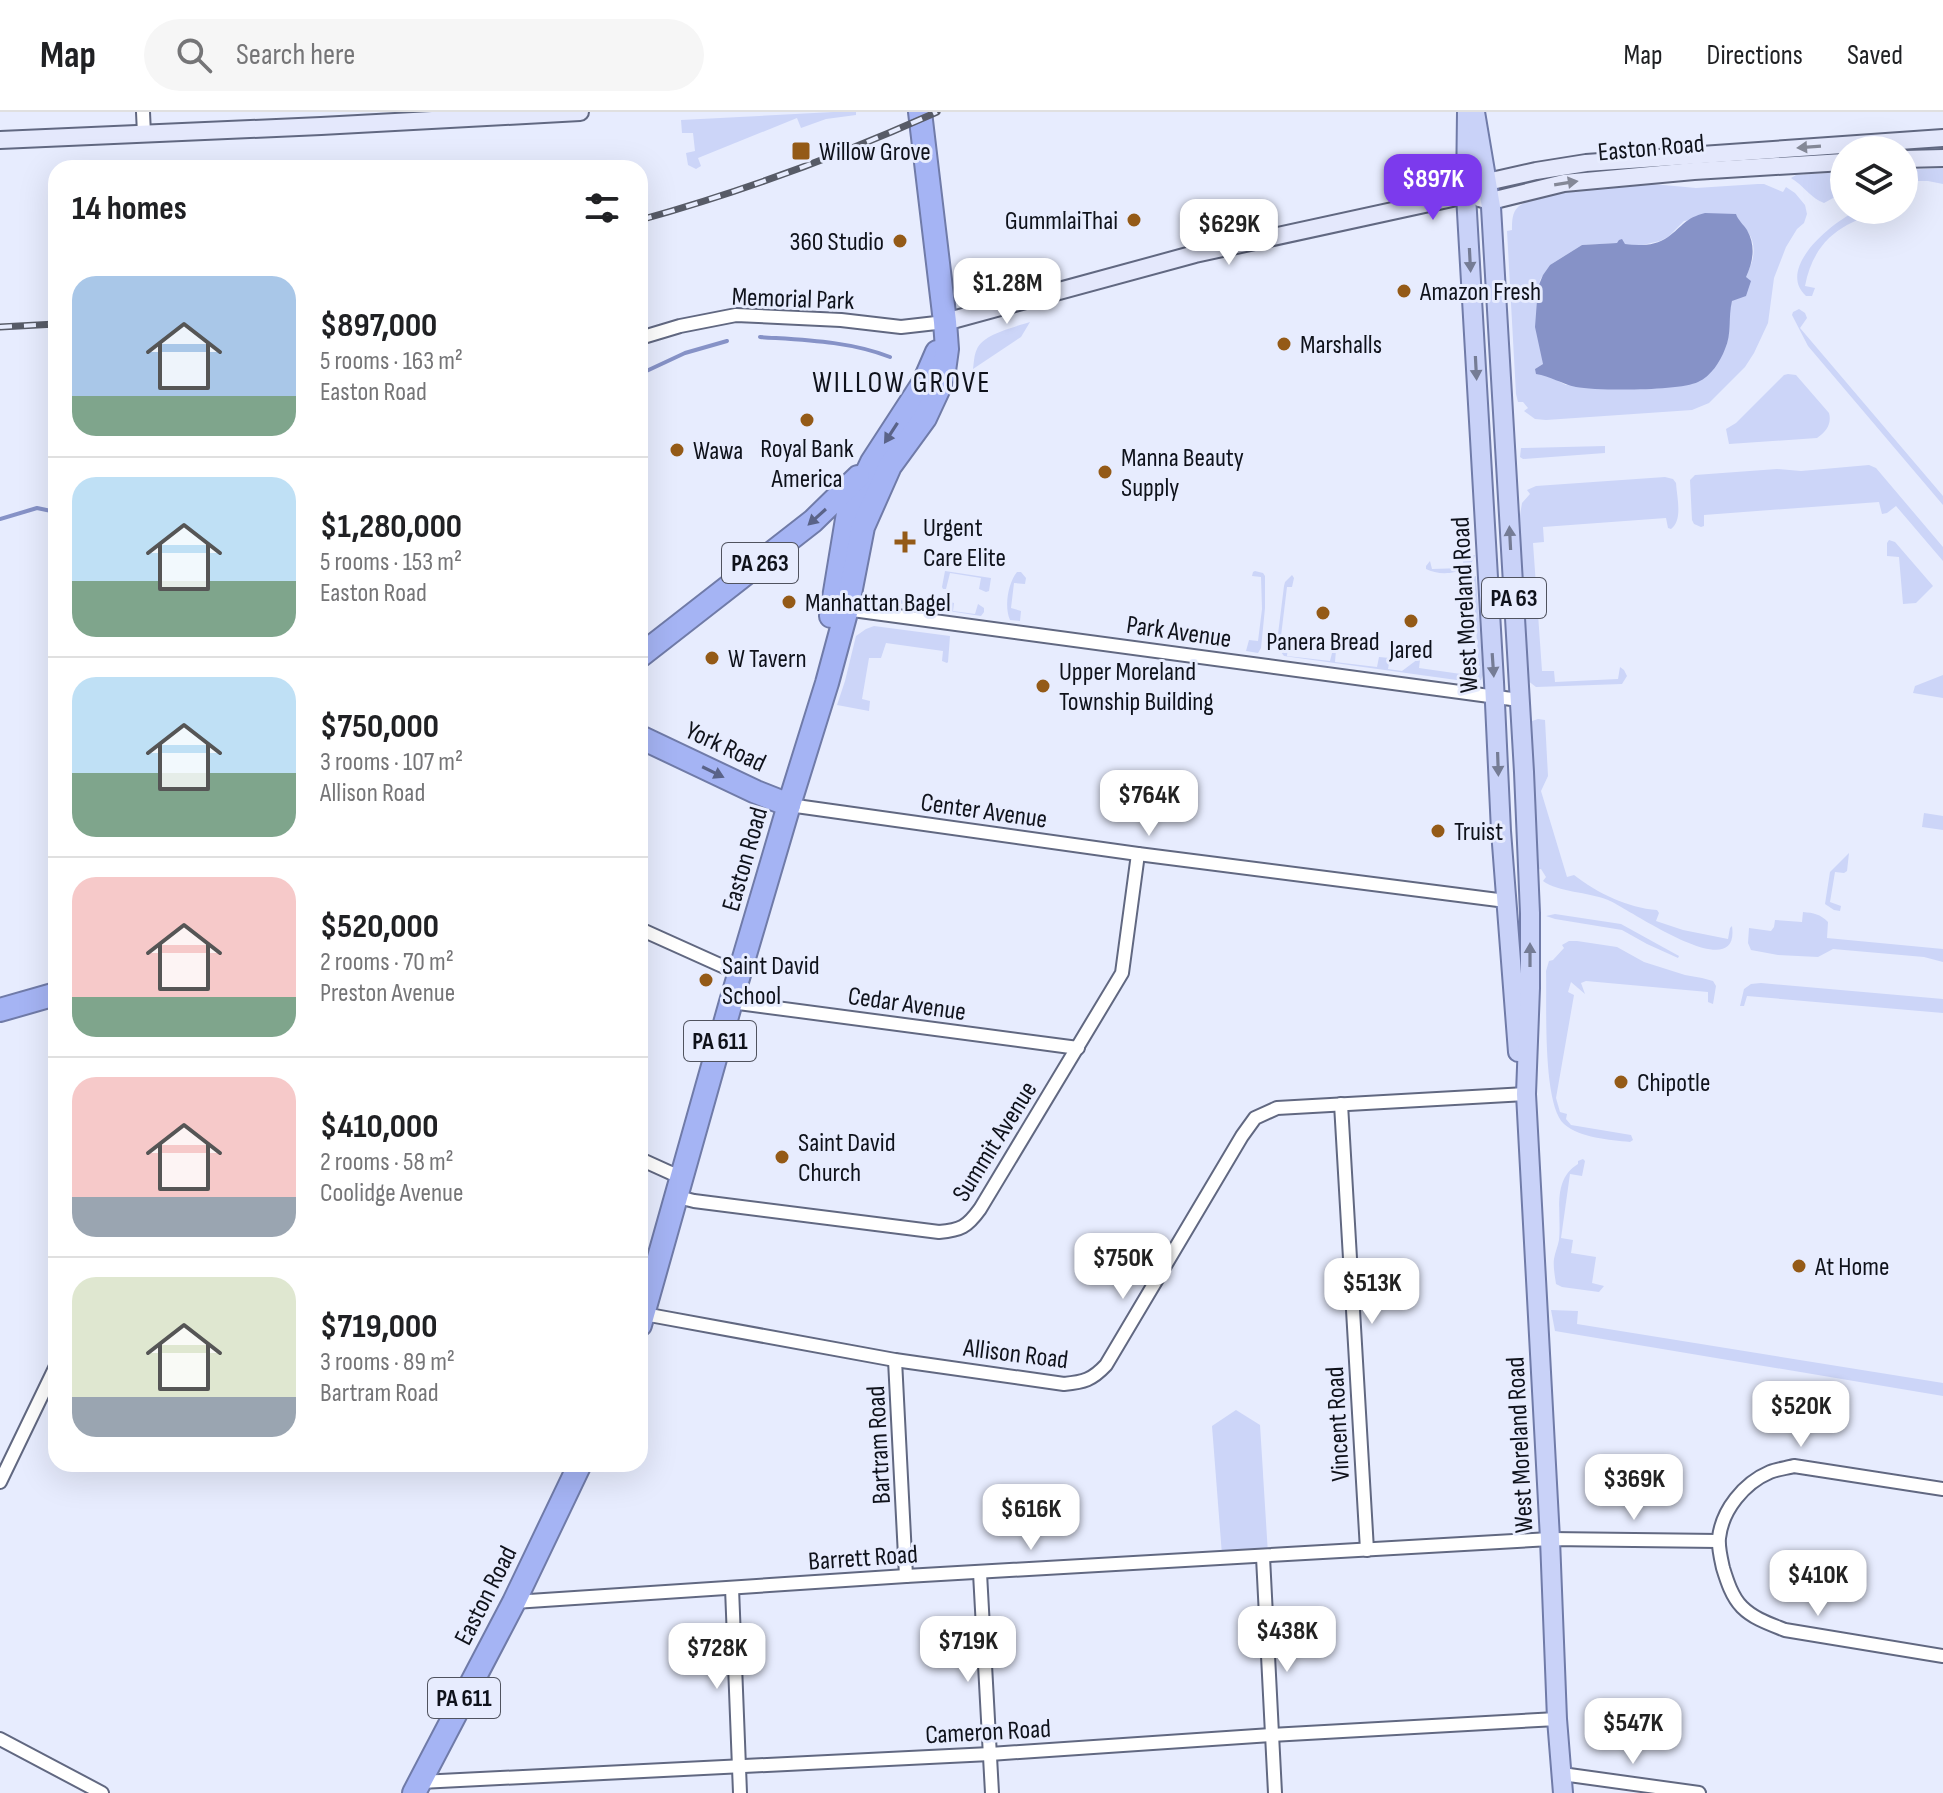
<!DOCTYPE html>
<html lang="en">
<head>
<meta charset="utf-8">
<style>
  body { margin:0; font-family:"Sofia Sans Condensed",sans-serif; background:#f6f6f6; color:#202124; height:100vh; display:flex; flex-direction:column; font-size:30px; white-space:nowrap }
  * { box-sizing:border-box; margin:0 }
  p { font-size:26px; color:#757577 }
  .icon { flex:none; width:44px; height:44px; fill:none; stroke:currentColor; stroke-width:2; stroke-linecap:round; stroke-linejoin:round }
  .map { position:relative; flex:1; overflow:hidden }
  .side { position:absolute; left:48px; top:48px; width:600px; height:1312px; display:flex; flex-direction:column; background:#fff; border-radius:24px; box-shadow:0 8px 32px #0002 }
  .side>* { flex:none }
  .tools { position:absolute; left:1830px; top:24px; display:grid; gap:16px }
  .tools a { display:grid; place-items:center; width:88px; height:88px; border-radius:50%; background:#fff; box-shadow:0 8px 32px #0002; font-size:40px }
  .price { position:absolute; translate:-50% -68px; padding:0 18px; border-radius:16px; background:#fff; color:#222; font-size:26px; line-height:52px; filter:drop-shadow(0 2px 4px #0008) }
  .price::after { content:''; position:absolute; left:50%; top:48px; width:24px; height:18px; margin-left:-12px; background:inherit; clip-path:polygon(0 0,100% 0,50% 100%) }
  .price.current { background:#7c3aed; color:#fff }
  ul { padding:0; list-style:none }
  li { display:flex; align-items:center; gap:24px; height:200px; padding:0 24px }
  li+li { border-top:2px solid #e0e0e0 }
  li span { display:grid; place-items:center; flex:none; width:224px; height:160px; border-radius:24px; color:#555 }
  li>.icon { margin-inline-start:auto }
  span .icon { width:96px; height:96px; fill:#fffc; stroke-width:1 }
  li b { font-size:34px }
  h2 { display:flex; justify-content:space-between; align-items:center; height:96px; padding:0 24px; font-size:34px }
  header { display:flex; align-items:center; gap:48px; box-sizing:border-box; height:112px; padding:0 40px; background:#fff; border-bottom:2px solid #e0e0e0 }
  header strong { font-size:38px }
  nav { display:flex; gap:44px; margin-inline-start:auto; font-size:28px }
  .search { width:560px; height:72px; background:#f6f6f6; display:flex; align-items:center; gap:20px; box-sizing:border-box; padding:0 28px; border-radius:44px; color:#757577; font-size:30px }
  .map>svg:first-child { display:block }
  .green { fill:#ccd5f8; fill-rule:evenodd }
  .water { fill:#8692c7 }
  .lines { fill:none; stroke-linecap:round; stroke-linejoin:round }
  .stream { stroke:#8692c7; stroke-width:4 }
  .street-casing { stroke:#616881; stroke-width:16 }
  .secondary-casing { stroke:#616881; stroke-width:20 }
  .primary-casing { stroke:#707ba8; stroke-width:22 }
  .highway-casing { stroke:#707ba8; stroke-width:26 }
  .street { stroke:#fff; stroke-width:12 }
  .secondary { stroke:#e4e8fc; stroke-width:16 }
  .primary { stroke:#c9d2f8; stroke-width:18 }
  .highway { stroke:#a5b4f4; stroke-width:22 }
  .rail-casing { stroke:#575b67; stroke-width:7 }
  .rail { stroke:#e7ecfe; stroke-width:4; stroke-dasharray:12; stroke-linecap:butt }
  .oneway { fill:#848897 }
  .oneway2 { fill:#757c95 }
  .oneway3 { fill:#5a6388 }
  .poi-dot { fill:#945a17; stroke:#e7ecfe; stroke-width:3 }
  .labels { text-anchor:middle; stroke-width:6; stroke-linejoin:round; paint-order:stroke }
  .shield { fill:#e7ecfe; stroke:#50535f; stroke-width:2 }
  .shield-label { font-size:24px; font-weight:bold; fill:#0f121b }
  .street-label { font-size:26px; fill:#0f121b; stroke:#e7ecfe }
  .poi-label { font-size:26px; fill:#0f121b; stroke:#e7ecfe; text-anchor:start }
  .quarter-label { font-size:30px; letter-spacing:2px; fill:#0f121b; stroke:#e7ecfe }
</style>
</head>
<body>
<header>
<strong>Map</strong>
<div class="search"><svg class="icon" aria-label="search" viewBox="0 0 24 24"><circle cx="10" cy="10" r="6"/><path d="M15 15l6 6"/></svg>Search here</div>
<nav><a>Map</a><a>Directions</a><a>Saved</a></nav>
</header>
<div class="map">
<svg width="1943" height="1681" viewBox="0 0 1943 1681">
  <rect width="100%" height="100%" fill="#e7ecfe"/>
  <g class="green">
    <path d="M833 0H856V3L826 7 801 16 797 6 698 46 701 54 696 57 688 53 686 41 695 39 693 21H682L681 8Z"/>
    <path d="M1943 56V72L1928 69H1904V58Z"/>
    <path d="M1844 60V80L1824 91C1812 87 1803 73 1791 66L1796 63Z"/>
    <path d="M1642 71 1696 76 1758 72H1764L1783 80 1786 75 1795 81 1805 93 1807 102 1804 111 1797 117 1786 135 1774 166 1768 211 1754 241 1745 255 1709 291 1692 298 1546 308 1535 307 1524 299 1528 296 1523 290H1518L1516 282 1507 119 1512 118C1512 109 1512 101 1518 95 1533 80 1619 73 1642 71ZM1729 102H1735C1739 111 1749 118 1752 128 1759 151 1742 167 1733 187 1729 194 1729 203 1728 211L1566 273 1535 257 1543 252 1537 184 1540 168 1550 153 1582 133 1618 131 1638 134 1660 129 1668 125 1684 109Z"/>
    <path d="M1859 98H1893C1848 106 1814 125 1805 174L1815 176 1812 184H1806C1775 156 1834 108 1859 98Z"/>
    <path d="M1799 197 1805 201 1807 206 1800 216 1943 384V393L1808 234 1792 203 1793 200Z"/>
    <path d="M1030 210 1021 225 973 257C974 250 974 243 977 237 983 222 1015 215 1030 210Z"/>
    <path d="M1788 262 1796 263 1829 301C1832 312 1826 320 1817 326L1729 332 1726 317 1736 311 1784 263Z"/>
    <path d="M1605 334V341L1523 347 1520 345 1521 336Z"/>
    <path d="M1869 353 1876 356 1943 435V449L1896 394 1887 401 1882 402 1879 390 1704 403V414L1701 415 1694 412 1692 408 1690 368 1695 363 1777 357 1801 359Z"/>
    <path d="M1665 365 1673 367 1676 371C1677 386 1683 408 1671 417L1668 416 1666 406 1543 415 1544 430 1533 431 1542 559H1554L1555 570 1618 567 1620 555 1624 558 1627 564 1622 572 1536 575 1523 565 1514 404 1520 403 1522 391 1530 382 1527 378 1536 374Z"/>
    <path d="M1889 428 1895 430 1933 474 1916 491 1903 492 1899 445 1887 444V431Z"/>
    <path d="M1475 443C1471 462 1441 465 1426 457V454L1430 449 1432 457 1463 456V444Z"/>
    <path d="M945 459 991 466 989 479 986 480 979 477 981 466 950 461 946 477H943L942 475Z"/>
    <path d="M1255 459 1263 461 1265 464V496L1261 536 1258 541 1246 539 1249 528 1258 529 1262 497 1261 465 1252 464 1253 460Z"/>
    <path d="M1017 460H1021L1026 466 1025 472 1014 471 1011 496 1021 499 1020 509 1010 508C1004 495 1008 471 1017 460Z"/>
    <path d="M1292 463 1294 466 1292 475H1287L1280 532 1288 534 1287 544 1330 549 1333 537 1336 538 1335 550 1377 555 1379 545 1390 546 1388 557 1402 559 1418 547 1420 548 1419 556 1461 562 1464 551 1480 556V554L1464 546 1478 545 1474 486 1460 487 1459 477 1462 470 1476 464 1483 563 1481 568 1471 570 1284 544 1278 536 1277 530 1284 474 1285 470Z"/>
    <path d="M933 482 938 487 954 491 953 499 975 502 978 492 984 496V500L981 504 877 488 874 484 931 493Z"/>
    <path d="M874 514 950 524 948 550 947 551 942 549 943 539 886 531 881 546H869L862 587 870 589 869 599 837 593 845 569 856 524 866 517Z"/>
    <path d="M1943 563V586L1913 581 1915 574Z"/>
    <path d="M1538 607 1545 608 1548 664 1541 679 1567 765 1574 763C1597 781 1628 796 1657 798L1659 801 1656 809 1683 818 1728 827 1730 816 1732 814C1741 877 1628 796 1608 788 1588 780 1558 780 1543 769L1546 765 1541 757 1536 758 1526 615 1531 614 1532 609Z"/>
    <path d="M1924 701 1943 704V718L1922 715Z"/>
    <path d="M1849 741 1847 759 1844 761 1835 760 1830 790 1841 794 1840 799 1834 798 1825 792 1830 760Z"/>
    <path d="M1803 800C1814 801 1820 802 1828 810L1827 826 1943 837V850L1924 845 1833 837 1818 845 1778 843 1751 838 1748 831 1749 816 1771 819 1774 815 1775 808 1802 810Z"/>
    <path d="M1555 802 1621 812 1679 844 1678 846 1647 832 1622 818 1555 807 1546 804Z"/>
    <path d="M1569 829H1577L1617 835 1644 850 1685 863 1702 866 1713 869 1716 874 1713 892 1708 890V880L1586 869 1581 871 1585 882 1571 870 1568 880 1574 883 1556 986 1560 1000 1567 1002 1566 1007 1571 1013 1631 1023 1633 1028 1630 1030C1610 1028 1580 1026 1564 1012 1542 992 1547 890 1546 859L1549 849 1553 848 1564 836 1562 833Z"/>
    <path d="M1761 871 1943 887V901L1747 884 1744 894H1740L1744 877 1751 872Z"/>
    <path d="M1583 1047 1585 1049 1582 1064 1570 1062 1561 1126 1573 1128 1571 1141 1596 1145 1592 1171 1604 1174 1599 1180 1562 1175 1556 1172C1555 1165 1553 1154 1554 1147 1555 1140 1558 1134 1559 1128 1562 1102 1551 1068 1578 1052V1049Z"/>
    <path d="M1551 1198 1578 1199 1577 1212 1943 1271V1284L1555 1219Z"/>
    <path d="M1236 1298 1260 1313 1268 1442 1222 1443 1212 1314Z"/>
  </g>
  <path class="water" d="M1705 101 1736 102C1738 108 1743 112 1747 118 1756 134 1753 150 1746 165L1751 169 1746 184 1732 189C1728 205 1732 222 1725 237 1720 250 1711 264 1698 270 1680 279 1597 279 1576 275 1562 272 1550 264 1536 262L1535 257 1543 252 1535 215 1538 175 1543 163 1550 153 1582 133 1617 131 1619 128 1622 127 1625 132C1639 134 1656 134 1668 125 1683 114 1685 106 1705 101Z"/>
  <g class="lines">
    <g class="stream">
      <path d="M760 225C804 228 849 229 890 245"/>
      <path d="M640 262 685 241 727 229"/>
      <path d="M0 407 37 396 56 400"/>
    </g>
    <g class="street-casing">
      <g id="street">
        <path d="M143 0 144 22"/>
        <path d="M640 226 680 214 736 203 841 208 901 215 945 210"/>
        <path d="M845 497 1519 588"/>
        <path d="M789 693 1138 742 1506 789"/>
        <path d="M640 817 740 862"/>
        <path d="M731 890 1078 936"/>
        <path d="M1341 992 1367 1438"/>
        <path d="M640 1047 682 1066"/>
        <path d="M678 1085 694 1089 939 1120C961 1118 967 1115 980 1097L1122 861 1138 742"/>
        <path d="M644 1202 895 1248 1064 1272C1084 1270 1092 1268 1106 1253L1242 1024 1255 1006 1277 996 1526 982"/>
        <path d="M895 1248 906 1464"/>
        <path d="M0 1370 56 1254"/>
        <path d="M1943 1377 1794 1354C1787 1356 1777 1357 1770 1360 1744 1371 1722 1398 1719 1426 1718 1435 1721 1447 1723 1456 1727 1469 1732 1485 1742 1495 1754 1507 1770 1512 1785 1518L1943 1544"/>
        <path d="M1263 1445 1275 1681"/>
        <path d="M980 1461 992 1681"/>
        <path d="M732 1476 740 1681"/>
        <path d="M514 1490 906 1464 1550 1427 1718 1429"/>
        <path d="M0 1627 102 1681"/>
        <path d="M1562 1662 1699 1681"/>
        <path d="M420 1670 990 1642 1271 1623 1557 1607"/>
      </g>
    </g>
    <g class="secondary-casing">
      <g id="secondary">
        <path d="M0 28 321 14 580 0"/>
        <path d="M1904 47 1943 46"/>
        <path d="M1479 86 1491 89 1564 71 1694 59 1844 50"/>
        <path d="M945 210 1195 142 1466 83 1487 70 1536 59 1586 51 1943 26"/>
      </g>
    </g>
    <g class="primary-casing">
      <g id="primary">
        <path d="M1467 0 1466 83 1494 570 1501 719 1518 940"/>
        <path d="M1475 0 1491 95 1524 660 1530 801V876L1526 982 1550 1427 1557 1607 1563 1681"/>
      </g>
    </g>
    <g class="highway-casing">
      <g id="highway">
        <path d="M831 504 848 401 872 350 924 270 937 240"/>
        <path d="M640 544 813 409 858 365"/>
        <path d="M640 625 756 680 789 693"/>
        <path d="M0 898 56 882"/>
        <path d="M640 1213 731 890 789 693 827 571 847 497 863 415 890 354 925 306 938 278 944 259 947 237 945 210 920 0"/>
        <path d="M414 1681 514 1490 580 1352"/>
      </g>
    </g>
    <use href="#street" class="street"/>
    <use href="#secondary" class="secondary"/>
    <use href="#primary" class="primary"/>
    <use href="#highway" class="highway"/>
    <g class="rail-casing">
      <g id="rail">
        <path d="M640 108C741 80 841 43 937 0"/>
        <path d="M0 215 56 212"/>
      </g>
    </g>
    <use href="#rail" class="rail"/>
  </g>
  <defs><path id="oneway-solid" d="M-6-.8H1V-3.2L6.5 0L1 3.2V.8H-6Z" transform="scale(2)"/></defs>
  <g class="oneway">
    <use href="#oneway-solid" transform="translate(1809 35) rotate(176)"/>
    <use href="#oneway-solid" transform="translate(1566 71) rotate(-9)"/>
  </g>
  <g class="oneway2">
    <use href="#oneway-solid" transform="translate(1470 148) rotate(87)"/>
    <use href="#oneway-solid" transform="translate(1476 256) rotate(87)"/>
    <use href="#oneway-solid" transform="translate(1510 426) rotate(-93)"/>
    <use href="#oneway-solid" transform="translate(1493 553) rotate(86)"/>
    <use href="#oneway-solid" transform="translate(1498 652) rotate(88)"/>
    <use href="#oneway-solid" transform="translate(1530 843) rotate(-90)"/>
  </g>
  <g class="oneway3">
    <use href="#oneway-solid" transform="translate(891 321) rotate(123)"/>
    <use href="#oneway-solid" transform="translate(817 405) rotate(138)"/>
    <use href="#oneway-solid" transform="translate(713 660) rotate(26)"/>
  </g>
  <g class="poi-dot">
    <rect x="791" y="29" width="20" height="20" rx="4"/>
    <circle cx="1134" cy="108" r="8"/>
    <circle cx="900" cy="129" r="8"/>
    <circle cx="1404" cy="179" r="8"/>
    <circle cx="1284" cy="232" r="8"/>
    <circle cx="807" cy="308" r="8"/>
    <circle cx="677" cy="338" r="8"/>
    <circle cx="1105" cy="360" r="8"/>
    <path d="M901 418h8v8h8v8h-8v8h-8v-8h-8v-8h8z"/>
    <circle cx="789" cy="490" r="8"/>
    <circle cx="1323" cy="501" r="8"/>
    <circle cx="1411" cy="509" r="8"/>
    <circle cx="712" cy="546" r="8"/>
    <circle cx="1043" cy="574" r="8"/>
    <circle cx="1438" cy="719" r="8"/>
    <circle cx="706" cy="868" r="8"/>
    <circle cx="1621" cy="970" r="8"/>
    <circle cx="782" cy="1045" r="8"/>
    <circle cx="1799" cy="1154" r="8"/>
  </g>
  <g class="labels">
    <g class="shield">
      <rect x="722" y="431" width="76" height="40" rx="6"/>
      <rect x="1482" y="466" width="64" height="40" rx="6"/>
      <rect x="684" y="909" width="72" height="40" rx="6"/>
      <rect x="428" y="1566" width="72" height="40" rx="6"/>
    </g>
    <g class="shield-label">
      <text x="760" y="459">PA 263</text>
      <text x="1514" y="494">PA 63</text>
      <text x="720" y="937">PA 611</text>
      <text x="464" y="1594">PA 611</text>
    </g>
    <g class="street-label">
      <text transform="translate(1651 35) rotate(-5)" y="9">Easton Road</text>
      <text transform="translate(793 186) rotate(2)" y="9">Memorial Park</text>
      <text transform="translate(1464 493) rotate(-93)" y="9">West Moreland Road</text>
      <text transform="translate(1179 519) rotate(8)" y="9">Park Avenue</text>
      <text transform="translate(726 634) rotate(25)" y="9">York Road</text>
      <text transform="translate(984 698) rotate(8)" y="9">Center Avenue</text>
      <text transform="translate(744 747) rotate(-74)" y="9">Easton Road</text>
      <text transform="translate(907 891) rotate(8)" y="9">Cedar Avenue</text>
      <text transform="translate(994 1029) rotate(-58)" y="9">Summit Avenue</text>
      <text transform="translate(1016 1241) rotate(7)" y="9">Allison Road</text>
      <text transform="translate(1337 1312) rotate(-93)" y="9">Vincent Road</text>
      <text transform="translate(878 1333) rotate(-93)" y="9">Bartram Road</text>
      <text transform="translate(1519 1333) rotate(-93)" y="9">West Moreland Road</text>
      <text transform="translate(863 1445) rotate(-4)" y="9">Barrett Road</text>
      <text transform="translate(485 1483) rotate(-63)" y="9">Easton Road</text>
      <text transform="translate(988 1619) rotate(-3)" y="9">Cameron Road</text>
    </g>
    <g class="poi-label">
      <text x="819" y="48">Willow Grove</text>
      <text x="1118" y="117" text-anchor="end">GummlaiThai</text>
      <text x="884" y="138" text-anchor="end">360 Studio</text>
      <text x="1420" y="188">Amazon Fresh</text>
      <text x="1300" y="241">Marshalls</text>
      <text x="807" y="345" text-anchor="middle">Royal Bank<tspan x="807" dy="30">America</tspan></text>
      <text x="693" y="347">Wawa</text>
      <text x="1121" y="354">Manna Beauty<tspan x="1121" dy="30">Supply</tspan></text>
      <text x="923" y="424">Urgent<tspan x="923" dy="30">Care Elite</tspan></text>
      <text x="805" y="499">Manhattan Bagel</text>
      <text x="1323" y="538" text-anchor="middle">Panera Bread</text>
      <text x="1411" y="546" text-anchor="middle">Jared</text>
      <text x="728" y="555">W Tavern</text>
      <text x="1059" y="568">Upper Moreland<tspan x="1059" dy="30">Township Building</tspan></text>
      <text x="1454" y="728">Truist</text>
      <text x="722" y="862">Saint David<tspan x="722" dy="30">School</tspan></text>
      <text x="1637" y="979">Chipotle</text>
      <text x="798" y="1039">Saint David<tspan x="798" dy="30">Church</tspan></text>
      <text x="1815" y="1163">At Home</text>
    </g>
    <g class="quarter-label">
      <text x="902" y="280">WILLOW GROVE</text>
    </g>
  </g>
</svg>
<div class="tools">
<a><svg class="icon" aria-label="layers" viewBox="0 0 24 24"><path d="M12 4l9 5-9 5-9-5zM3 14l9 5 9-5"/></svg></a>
</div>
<b class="price current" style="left:1433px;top:110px">$897K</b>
<b class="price" style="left:1229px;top:155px">$629K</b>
<b class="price" style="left:1007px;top:214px">$1.28M</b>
<b class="price" style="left:1149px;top:726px">$764K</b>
<b class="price" style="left:1123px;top:1189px">$750K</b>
<b class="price" style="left:1372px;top:1214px">$513K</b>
<b class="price" style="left:1801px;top:1337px">$520K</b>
<b class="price" style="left:1634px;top:1410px">$369K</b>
<b class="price" style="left:1031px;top:1440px">$616K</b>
<b class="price" style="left:1818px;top:1506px">$410K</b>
<b class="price" style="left:1287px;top:1562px">$438K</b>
<b class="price" style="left:968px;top:1572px">$719K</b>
<b class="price" style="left:717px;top:1579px">$728K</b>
<b class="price" style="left:1633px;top:1654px">$547K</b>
<section class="side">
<h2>14 homes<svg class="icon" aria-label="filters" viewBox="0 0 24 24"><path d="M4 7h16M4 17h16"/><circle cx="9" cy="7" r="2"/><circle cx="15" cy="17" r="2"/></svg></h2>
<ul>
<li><span style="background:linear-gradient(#a9c7e8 75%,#7fa58c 0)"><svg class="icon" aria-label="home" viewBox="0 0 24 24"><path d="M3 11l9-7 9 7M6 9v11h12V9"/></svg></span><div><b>$897,000</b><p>5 rooms · 163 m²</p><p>Easton Road</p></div></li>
<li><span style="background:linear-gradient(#bfe0f5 65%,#7fa58c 0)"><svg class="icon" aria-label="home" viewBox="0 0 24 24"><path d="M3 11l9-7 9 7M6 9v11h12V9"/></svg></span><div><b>$1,280,000</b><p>5 rooms · 153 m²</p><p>Easton Road</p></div></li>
<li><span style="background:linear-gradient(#bfe0f5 60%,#7fa58c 0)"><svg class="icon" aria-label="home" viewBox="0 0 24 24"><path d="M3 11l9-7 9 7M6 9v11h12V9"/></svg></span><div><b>$750,000</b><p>3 rooms · 107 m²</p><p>Allison Road</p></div></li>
<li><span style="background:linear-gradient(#f6c9c9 75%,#7fa58c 0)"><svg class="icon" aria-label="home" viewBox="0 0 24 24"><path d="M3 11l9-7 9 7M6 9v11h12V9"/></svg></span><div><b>$520,000</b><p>2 rooms · 70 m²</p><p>Preston Avenue</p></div></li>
<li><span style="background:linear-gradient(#f6c9c9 75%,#9aa5b1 0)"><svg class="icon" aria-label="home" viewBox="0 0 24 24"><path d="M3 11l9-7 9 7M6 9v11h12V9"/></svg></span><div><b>$410,000</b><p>2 rooms · 58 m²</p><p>Coolidge Avenue</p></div></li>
<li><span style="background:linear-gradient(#dfe7d0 75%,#9aa5b1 0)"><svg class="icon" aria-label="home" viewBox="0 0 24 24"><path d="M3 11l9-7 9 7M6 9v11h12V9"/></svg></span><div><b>$719,000</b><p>3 rooms · 89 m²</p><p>Bartram Road</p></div></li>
</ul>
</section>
</div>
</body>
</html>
